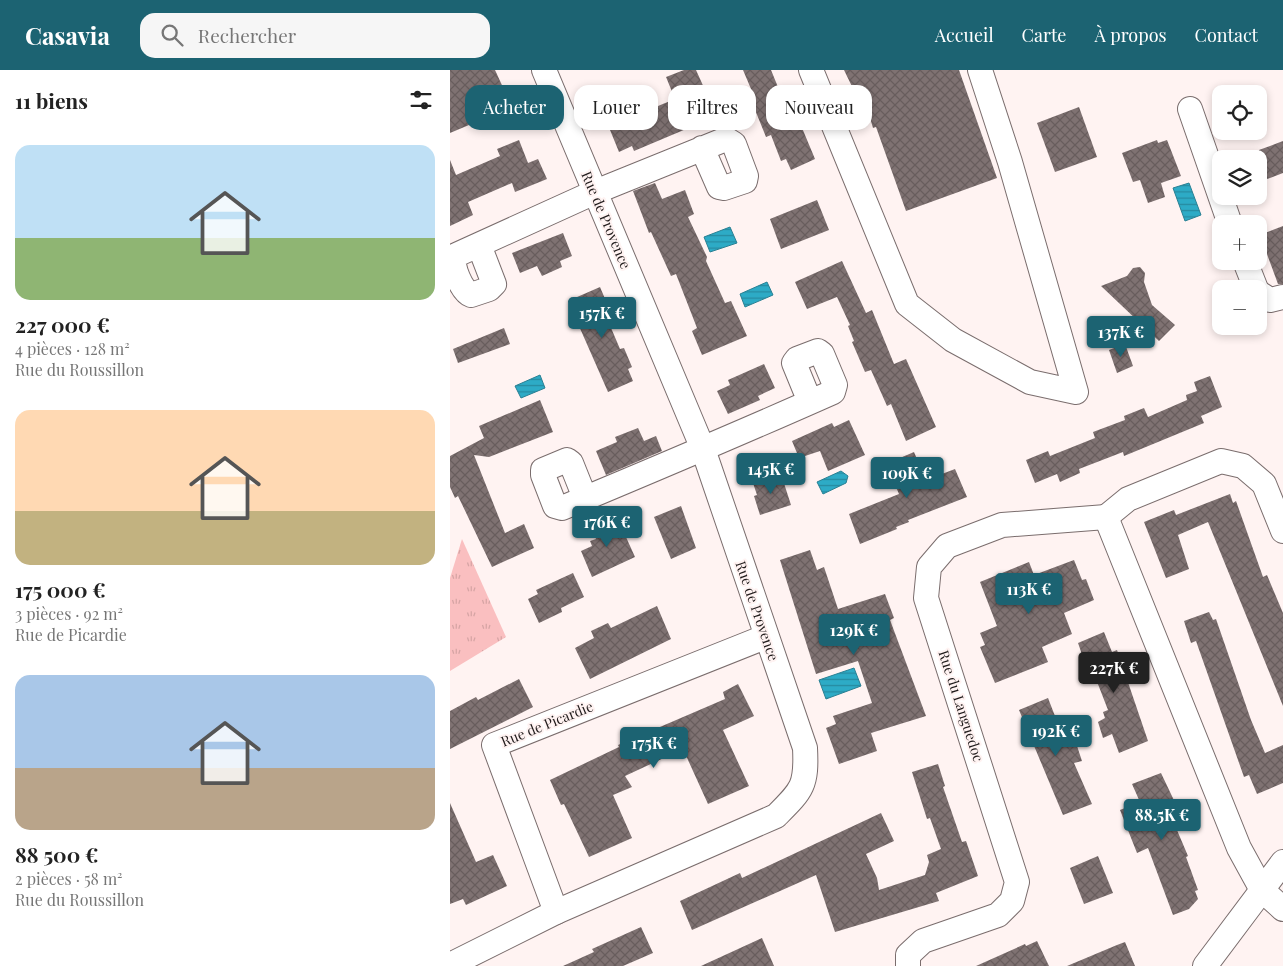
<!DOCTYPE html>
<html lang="fr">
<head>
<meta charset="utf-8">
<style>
  body { margin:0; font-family:"Playfair Display",serif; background:#f6f6f6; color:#222; height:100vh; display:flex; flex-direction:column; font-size:19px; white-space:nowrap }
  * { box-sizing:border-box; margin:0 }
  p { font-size:16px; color:#767676 }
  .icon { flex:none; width:28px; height:28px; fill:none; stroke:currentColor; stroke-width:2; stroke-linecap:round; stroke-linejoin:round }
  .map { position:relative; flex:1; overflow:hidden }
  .details { display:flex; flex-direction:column; background:#fff; width:450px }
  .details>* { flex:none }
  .guide { position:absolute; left:15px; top:15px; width:475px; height:45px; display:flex; gap:10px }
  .tools { position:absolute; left:762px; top:15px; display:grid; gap:10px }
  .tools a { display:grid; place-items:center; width:55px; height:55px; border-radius:10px; background:#fff; box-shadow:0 2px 8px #0003; font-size:25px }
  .price { position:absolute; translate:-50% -42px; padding:0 11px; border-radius:5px; background:#1c6372; color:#fff; font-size:16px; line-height:32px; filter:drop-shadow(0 1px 2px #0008) }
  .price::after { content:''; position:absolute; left:50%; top:30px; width:15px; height:11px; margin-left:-8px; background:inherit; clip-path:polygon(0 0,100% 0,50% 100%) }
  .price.selected { background:#222; color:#fff }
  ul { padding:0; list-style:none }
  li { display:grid; align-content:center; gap:10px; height:265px; padding:0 15px }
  li span { display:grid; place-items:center; height:155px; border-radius:15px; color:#555 }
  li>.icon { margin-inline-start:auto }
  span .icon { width:90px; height:90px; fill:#fffc; stroke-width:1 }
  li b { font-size:21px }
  h2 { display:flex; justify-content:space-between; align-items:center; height:60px; padding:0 15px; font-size:21px }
  .pill { padding:0 18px; border-radius:15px; background:#fff; box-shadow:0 2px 8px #0003; font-size:18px; line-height:45px }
  .pill.selected { background:#1c6372; color:#fff }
  header { display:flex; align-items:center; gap:30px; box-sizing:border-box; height:70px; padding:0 25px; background:#1c6372; color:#fff }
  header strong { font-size:24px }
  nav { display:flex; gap:28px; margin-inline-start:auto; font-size:18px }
  .search { width:350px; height:45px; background:#f6f6f6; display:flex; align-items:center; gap:12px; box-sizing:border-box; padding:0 18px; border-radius:15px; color:#767676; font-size:19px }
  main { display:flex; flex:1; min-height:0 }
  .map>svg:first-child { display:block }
  .grass { fill:url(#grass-tufts) }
  .water { fill:url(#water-rules); stroke:#298093 }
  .building { fill:url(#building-cross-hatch) }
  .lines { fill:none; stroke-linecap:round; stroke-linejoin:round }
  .minor-casing { stroke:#7a6d6d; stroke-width:26 }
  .minor { stroke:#fff; stroke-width:24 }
  .labels { text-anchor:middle; stroke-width:4; stroke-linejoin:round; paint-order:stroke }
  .street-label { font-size:14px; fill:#201b1b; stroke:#fff3f2 }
</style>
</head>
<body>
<header>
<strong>Casavia</strong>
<div class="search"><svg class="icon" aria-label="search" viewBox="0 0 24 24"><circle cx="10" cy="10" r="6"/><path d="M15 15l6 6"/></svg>Rechercher</div>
<nav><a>Accueil</a><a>Carte</a><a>À propos</a><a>Contact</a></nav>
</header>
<main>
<section class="details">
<h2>11 biens<svg class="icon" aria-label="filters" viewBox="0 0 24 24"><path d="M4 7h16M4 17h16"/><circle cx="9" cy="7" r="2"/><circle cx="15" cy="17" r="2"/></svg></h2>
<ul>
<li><span style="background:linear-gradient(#bfe0f5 60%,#8fb573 0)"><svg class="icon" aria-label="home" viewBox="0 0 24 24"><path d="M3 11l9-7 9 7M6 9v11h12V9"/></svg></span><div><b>227 000 €</b><p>4 pièces · 128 m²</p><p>Rue du Roussillon</p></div></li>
<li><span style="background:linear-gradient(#ffd9b3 65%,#c2b280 0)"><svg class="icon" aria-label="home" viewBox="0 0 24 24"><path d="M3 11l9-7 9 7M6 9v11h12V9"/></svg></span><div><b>175 000 €</b><p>3 pièces · 92 m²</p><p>Rue de Picardie</p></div></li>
<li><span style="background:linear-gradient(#a9c7e8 60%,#b9a48a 0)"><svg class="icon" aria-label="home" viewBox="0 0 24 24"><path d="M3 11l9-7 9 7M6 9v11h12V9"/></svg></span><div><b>88 500 €</b><p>2 pièces · 58 m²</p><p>Rue du Roussillon</p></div></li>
</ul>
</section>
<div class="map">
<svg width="833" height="896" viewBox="0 0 833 896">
  <defs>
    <pattern id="grass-tufts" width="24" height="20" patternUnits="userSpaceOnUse" patternTransform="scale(1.25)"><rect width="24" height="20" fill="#fabfc0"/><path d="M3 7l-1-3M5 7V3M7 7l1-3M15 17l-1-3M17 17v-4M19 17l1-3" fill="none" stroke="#d6a4a4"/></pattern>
    <pattern id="water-rules" width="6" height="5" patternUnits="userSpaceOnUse" patternTransform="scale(1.25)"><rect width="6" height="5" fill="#2dabc6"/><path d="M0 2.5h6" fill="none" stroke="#268aa0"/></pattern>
    <pattern id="building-cross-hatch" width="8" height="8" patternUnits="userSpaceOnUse" patternTransform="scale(1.25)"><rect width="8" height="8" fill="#7f7272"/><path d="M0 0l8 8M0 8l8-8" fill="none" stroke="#685d5d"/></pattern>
  </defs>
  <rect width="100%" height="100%" fill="#fff3f2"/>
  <path class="grass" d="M12 469 56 567 0 601V508Z"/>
  <g class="water">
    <path d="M739 113 751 145 735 151 723 118Z"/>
    <path d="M280 157 287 173 260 182 254 167Z"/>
    <path d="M317 212 323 225 295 237 290 224Z"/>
    <path d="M90 305 95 318 71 328 65 316Z"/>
    <path d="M391 401 398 406 396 413 373 424 367 412Z"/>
    <path d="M404 598 411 616 376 629 369 610Z"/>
  </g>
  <g class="building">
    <path d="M0 0H45L62 37 0 63Z"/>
    <path d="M234 0H246L255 20 252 21 255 28 252 30 259 46 247 51 248 54 184 81 182 76 169 82 149 33 181 20 191 43 225 29 216 7Z"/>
    <path d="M293 0H321L339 44 345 55 350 53 365 89 341 100 336 89 331 91 321 65 316 67 297 20 301 19Z"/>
    <path d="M394 0H509L547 108 456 141 426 57 423 58 415 31 410 33Z"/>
    <path d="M629 37 647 87 605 102 587 53Z"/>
    <path d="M69 70 78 93 88 89 97 109 65 122 62 113 18 132 23 145 0 156V90L6 105 50 86 47 79Z"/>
    <path d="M707 70 708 73 717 70 731 106 711 113 715 127 698 133 690 110 683 112 672 83Z"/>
    <path d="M833 71V103L809 112V80Z"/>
    <path d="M205 113 212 129 235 120 244 144 238 147 257 187 256 191 275 233 281 231 297 266 252 285 242 261 247 258 226 204 221 206 201 162 199 163 183 121Z"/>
    <path d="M367 130 379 160 331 179 320 149Z"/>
    <path d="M833 156V214H828L810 165Z"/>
    <path d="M113 163 122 186 110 191 112 197 92 206 87 196 70 203 62 183Z"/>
    <path d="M392 191 416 243 422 240 444 294 456 289 486 357 456 371 441 334 437 336 421 300 415 302 402 272 404 271 398 256 400 255 387 227 357 239 345 212Z"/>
    <path d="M690 197 695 203 694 212 702 235 725 255 709 271 651 216 677 206 683 198Z"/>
    <path d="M150 217 161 243 156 246 170 279 174 278 182 297 178 299 183 311 158 322 118 231Z"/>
    <path d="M54 258 60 274 8 293 3 279Z"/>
    <path d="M675 274 683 296 667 303 659 280Z"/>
    <path d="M314 294 325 318 308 326 310 330 278 344 267 321 280 315 278 310Z"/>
    <path d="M760 306 772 337 751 346 754 353 674 386 673 382 629 399 630 403 610 412 607 404 585 413 576 390 598 381 600 386 645 368 643 362 675 350 674 346 694 338 698 347 737 330 736 325 747 321 744 312Z"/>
    <path d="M90 330 103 362 39 387 24 385 55 463 74 454 84 478 42 497 8 426 5 428 0 417V386L34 368 29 356Z"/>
    <path d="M399 350 415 385 378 401 370 381 349 388 342 371 382 353 384 357Z"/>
    <path d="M188 358 194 371 206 366 212 381 156 405 146 381 167 372 165 367Z"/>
    <path d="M464 382 476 410 505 399 517 427 458 450 459 452 446 457 447 459 410 474 399 444 449 424 436 394Z"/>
    <path d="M331 404 341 435 310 445 304 426 307 425 303 413Z"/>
    <path d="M780 424 783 433 786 431 813 507 817 505 833 543V636L758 452 728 465 739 499 716 508 694 452 724 440 726 445Z"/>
    <path d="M231 436 246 478 221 489 204 447Z"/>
    <path d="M167 447 185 487 142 507 131 481 142 476 140 471 146 469 141 458Z"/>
    <path d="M360 480 367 500 374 497 388 539 435 524 444 548 440 550 476 646 421 663 427 681 389 694 376 658 386 654 383 646 422 633 408 591 366 604 330 490Z"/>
    <path d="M624 490 632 510 636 509 644 530 614 543 622 564 592 577 598 592 545 613 530 577 535 575 530 563 547 556 530 512 579 492 584 505Z"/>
    <path d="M123 503 134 527 111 538 112 542 89 553 78 529 88 524 86 520Z"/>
    <path d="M207 536 221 569 140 609 125 578 144 568 141 561 158 553 161 558Z"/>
    <path d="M759 542 763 550 766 549 801 650 815 683 833 675V713L807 724 799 705 794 707 746 571 741 573 734 551Z"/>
    <path d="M654 562 662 582 667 580 698 671 669 683 662 664 653 668 648 652 655 648 653 642 658 640 639 591 635 593 628 573Z"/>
    <path d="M69 609 83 637 0 679V641L26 627 28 630Z"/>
    <path d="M288 614 304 646 273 660 299 716 258 734 233 679 175 706 182 717 163 725 182 768 139 787 114 734 111 735 100 710 169 677 168 675 275 629 273 622Z"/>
    <path d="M598 628 617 677 626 673 632 691 624 693 642 734 613 745 569 640Z"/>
    <path d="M488 694 495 716 493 717 512 772 516 771 528 806 486 823 489 831 385 862 366 805 242 860 230 831 290 803 292 808 431 743 444 771 416 784 427 808 429 820 475 805 479 792 477 785 491 779 480 748 477 749 462 702Z"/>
    <path d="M711 703 730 743 721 746 738 786 736 787 748 820 745 821 748 829 739 839 723 845 698 778 687 783 670 740 690 732 682 714Z"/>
    <path d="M0 733 26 792 43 785 57 816 16 835 13 829 0 834Z"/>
    <path d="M648 786 663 823 634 834 620 798Z"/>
    <path d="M191 857 203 883 173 896H113L144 882 142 879Z"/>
    <path d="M312 868 324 896H251Z"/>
    <path d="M587 871 599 896H526L575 874 576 876Z"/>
    <path d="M675 872 685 896H617L667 875Z"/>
  </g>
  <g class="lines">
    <g class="minor-casing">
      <g id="minor">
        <path d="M361 0 457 234 503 270 580 312 626 322 560 92 530 0"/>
        <path d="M740 39 780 154"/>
        <path d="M29 175 44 214 39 219 21 225C12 222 1 195 4 186L145 122 276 69 284 74 296 106 295 111 274 118 269 117 252 78"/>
        <path d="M795 191 806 219"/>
        <path d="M809 223 820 230 833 227"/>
        <path d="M135 428 121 393 117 390 93 400V405L105 436 112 438C203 400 293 362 383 322L385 315 372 284 368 281 347 289 344 293 360 332"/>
        <path d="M656 447 789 778 812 820 833 839"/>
        <path d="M656 447 678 429 771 391 793 396 814 414 833 461"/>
        <path d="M106 842 44 675 315 567"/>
        <path d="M0 895 106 842 326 746C352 720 357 716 355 678L253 379 94 0"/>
        <path d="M458 896V885L473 871 548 845 562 831 567 812 476 528 479 497 497 476 552 455 656 447"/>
        <path d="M755 896 833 792"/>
      </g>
    </g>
    <use href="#minor" class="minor"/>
  </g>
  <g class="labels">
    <g class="street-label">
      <text transform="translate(156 150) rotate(67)" y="5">Rue de Provence</text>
      <text transform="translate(307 541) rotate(71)" y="5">Rue de Provence</text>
      <text transform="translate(511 636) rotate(72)" y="5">Rue du Languedoc</text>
      <text transform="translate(97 654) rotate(-22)" y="5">Rue de Picardie</text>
    </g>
  </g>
</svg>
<div class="tools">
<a><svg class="icon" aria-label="locate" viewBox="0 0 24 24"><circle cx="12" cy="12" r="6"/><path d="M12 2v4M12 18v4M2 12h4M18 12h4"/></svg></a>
<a><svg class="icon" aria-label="layers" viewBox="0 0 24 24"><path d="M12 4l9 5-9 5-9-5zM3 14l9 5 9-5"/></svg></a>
<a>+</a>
<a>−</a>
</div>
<b class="price" style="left:152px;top:269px">157K €</b>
<b class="price" style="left:671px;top:288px">137K €</b>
<b class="price" style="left:321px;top:425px">145K €</b>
<b class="price" style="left:457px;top:429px">109K €</b>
<b class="price" style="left:157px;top:478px">176K €</b>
<b class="price" style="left:579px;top:545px">113K €</b>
<b class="price" style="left:404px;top:586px">129K €</b>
<b class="price selected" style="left:664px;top:624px">227K €</b>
<b class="price" style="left:606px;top:687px">192K €</b>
<b class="price" style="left:204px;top:699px">175K €</b>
<b class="price" style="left:712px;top:771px">88.5K €</b>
<div class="guide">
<a class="pill selected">Acheter</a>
<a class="pill">Louer</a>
<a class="pill">Filtres</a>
<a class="pill">Nouveau</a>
</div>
</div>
</main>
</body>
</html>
